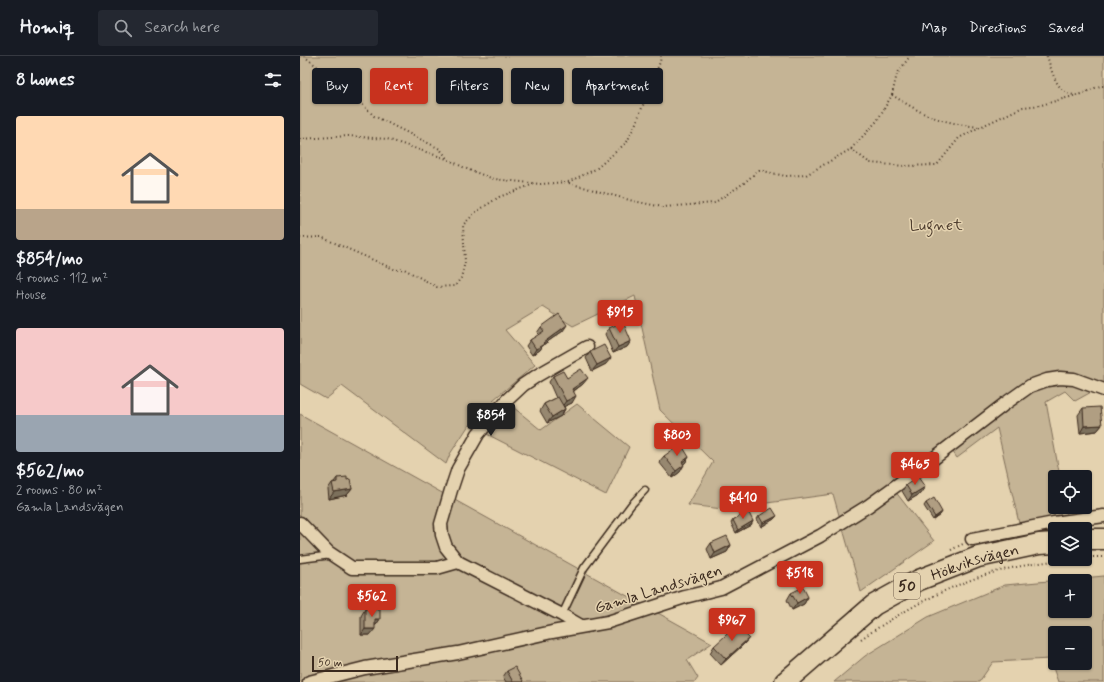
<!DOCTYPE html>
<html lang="en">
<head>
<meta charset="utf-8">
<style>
  body { margin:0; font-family:Mynerve,sans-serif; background:#242831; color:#f1f3f6; height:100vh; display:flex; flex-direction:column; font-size:15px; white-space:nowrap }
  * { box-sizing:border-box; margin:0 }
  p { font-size:13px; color:#9ea1a6 }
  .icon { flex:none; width:22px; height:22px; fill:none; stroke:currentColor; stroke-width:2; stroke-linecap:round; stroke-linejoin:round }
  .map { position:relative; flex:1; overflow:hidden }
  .side { display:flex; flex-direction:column; background:#171b24; width:300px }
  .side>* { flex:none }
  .banner { position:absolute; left:12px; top:12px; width:380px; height:36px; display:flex; gap:8px }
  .tools { position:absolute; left:748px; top:414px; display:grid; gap:8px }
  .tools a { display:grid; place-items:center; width:44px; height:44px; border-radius:4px; background:#171b24; box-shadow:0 1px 3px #0004; font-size:20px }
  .scale { position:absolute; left:12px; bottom:10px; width:86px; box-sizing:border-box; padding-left:4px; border:2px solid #3b2a1e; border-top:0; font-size:11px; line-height:14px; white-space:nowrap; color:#3b2a1e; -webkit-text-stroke:3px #e4d2af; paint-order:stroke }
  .price { position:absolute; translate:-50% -34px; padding:0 9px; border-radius:4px; background:#c8321e; color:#fff; font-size:13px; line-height:26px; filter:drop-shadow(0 1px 2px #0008) }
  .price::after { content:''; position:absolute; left:50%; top:24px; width:12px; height:9px; margin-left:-6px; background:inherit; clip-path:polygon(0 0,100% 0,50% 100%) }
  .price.selected { background:#222; color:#fff }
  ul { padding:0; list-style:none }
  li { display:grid; align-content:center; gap:8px; height:212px; padding:0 16px }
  li span { display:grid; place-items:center; height:124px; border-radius:4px; color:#555 }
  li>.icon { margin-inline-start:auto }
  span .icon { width:72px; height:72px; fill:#fffc; stroke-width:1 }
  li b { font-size:17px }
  h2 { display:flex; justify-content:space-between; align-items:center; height:48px; padding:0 16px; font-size:17px }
  .pill { padding:0 14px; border-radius:4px; background:#171b24; box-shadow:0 1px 3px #0004; font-size:14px; line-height:36px }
  .pill.selected { background:#c8321e; color:#fff }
  header { display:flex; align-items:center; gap:24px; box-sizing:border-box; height:56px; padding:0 20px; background:#171b24; border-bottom:1px solid #363941 }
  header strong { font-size:19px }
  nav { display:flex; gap:22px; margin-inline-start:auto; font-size:14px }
  .search { width:280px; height:36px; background:#242831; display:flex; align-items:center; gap:10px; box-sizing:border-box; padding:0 14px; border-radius:4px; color:#9ea1a6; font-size:15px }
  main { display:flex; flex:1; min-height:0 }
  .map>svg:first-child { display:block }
  .green { fill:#c5b495; stroke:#806f5a; fill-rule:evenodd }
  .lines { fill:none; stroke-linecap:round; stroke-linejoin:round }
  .lane-casing { stroke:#3b2a1e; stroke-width:9 }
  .street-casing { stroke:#3b2a1e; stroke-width:15 }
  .primary-casing { stroke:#3b2a1e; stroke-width:23 }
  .path { stroke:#3b2a1e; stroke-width:2; stroke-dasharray:1 3; stroke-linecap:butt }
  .lane { stroke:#e4d2af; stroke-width:6 }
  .street { stroke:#e4d2af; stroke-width:12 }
  .primary { stroke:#e4d2af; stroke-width:20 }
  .wall { fill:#978870; stroke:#3b2a1e }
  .shaded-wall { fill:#7b6f5b; stroke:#3b2a1e }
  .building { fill:#b09e82; stroke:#3b2a1e }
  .labels { text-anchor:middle; stroke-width:3; stroke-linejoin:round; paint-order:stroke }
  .shield { fill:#e4d2af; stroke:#6e5c4a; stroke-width:1 }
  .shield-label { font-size:15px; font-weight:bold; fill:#3b2a1e }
  .park-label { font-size:16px; fill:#503f30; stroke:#e4d2af }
  .street-label { font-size:16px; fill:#3b2a1e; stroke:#e4d2af }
</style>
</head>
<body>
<header>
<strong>Homiq</strong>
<div class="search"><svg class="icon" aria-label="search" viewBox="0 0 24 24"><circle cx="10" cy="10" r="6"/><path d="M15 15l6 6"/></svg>Search here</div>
<nav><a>Map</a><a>Directions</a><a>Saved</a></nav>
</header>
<main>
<section class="side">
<h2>8 homes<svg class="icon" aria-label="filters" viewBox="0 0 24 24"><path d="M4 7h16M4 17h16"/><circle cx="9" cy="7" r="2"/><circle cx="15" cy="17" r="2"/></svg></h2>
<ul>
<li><span style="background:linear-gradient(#ffd9b3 75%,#b9a48a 0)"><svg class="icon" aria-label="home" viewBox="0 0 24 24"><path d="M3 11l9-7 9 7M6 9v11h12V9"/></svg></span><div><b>$854/mo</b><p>4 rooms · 112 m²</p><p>House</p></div></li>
<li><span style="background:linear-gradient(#f6c9c9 70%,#9aa5b1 0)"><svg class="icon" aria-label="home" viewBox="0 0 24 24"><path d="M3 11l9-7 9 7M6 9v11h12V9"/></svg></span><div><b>$562/mo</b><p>2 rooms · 80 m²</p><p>Gamla Landsvägen</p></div></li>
</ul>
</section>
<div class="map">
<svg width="804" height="626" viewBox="0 0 804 626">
  <rect width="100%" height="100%" fill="#e4d2af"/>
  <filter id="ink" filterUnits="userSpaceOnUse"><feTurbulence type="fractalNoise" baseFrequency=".025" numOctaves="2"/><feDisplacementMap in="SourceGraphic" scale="8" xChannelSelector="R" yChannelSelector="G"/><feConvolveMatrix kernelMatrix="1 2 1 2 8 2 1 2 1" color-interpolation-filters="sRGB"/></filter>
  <g filter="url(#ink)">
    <g class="green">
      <path d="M0 0H804V329L775 345 765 335 746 346 760 421H755V451H766L767 459 719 467 697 372 657 402 648 389 591 430 634 485 561 536 533 438 423 453 388 449 413 406 360 354 335 240 314 250 301 259 300 257 273 270 243 251 205 274 235 309 193 344 213 351 241 374 277 348 329 391 306 439 169 369 150 398 146 408 42 330 26 343 0 328Z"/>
      <path d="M0 358 412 587 387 604 398 622 395 626H0Z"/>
      <path d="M804 520V626H758L750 603 693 606 679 626H534L565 600 628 561 705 529ZM755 525H785V555H755ZM755 577H785V607H755Z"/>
    </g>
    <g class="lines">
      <g class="lane-casing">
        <g id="lane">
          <path d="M0 503 32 499"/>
          <path d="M262 559 284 512 331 449 345 434"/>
        </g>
      </g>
      <g class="street-casing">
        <g id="street">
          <path d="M0 467 28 496 52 512H137L158 506 262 559 281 570"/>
          <path d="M672 483 754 467 804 460"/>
          <path d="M158 506 146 491 142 479 141 468 151 434 158 413 178 378 207 344 223 329 238 319 287 291"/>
          <path d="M9 626 65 612 158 597 252 576 308 566 385 541 421 532 520 480 568 450 633 403 706 347 730 330 747 324 760 322 774 323 804 334"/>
        </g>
      </g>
      <g class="primary-casing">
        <g id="primary">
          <path d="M785 483H804"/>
          <path id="s1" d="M485 626 574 549 619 524 678 501 739 488 755 487"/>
        </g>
      </g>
      <g class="path">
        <path d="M4 0 54 40 74 60 140 93 147 102"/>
        <path d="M747 0C752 15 756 38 776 39 781 39 794 32 800 30H804"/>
        <path d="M592 39C602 45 613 52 623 57 640 65 660 69 679 71"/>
        <path d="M0 83 48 80 87 83 147 103 169 114 194 123 240 128 268 126 296 113 327 86 336 67 360 6 361 0"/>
        <path d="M551 93 570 107 605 110 637 109 659 82 680 71 723 51 741 49 777 39"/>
        <path d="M269 127 333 145 363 151 414 147 444 127 459 114 485 120 506 119 551 93 577 65 592 39 597 18 610 0"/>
        <path d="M0 182 21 181 96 214 104 213 137 231 155 230 161 222 165 206 163 169 176 156 199 141 234 128"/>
        <path d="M651 494 663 488"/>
        <path d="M785 501H804"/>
        <path d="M561 583C598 558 636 536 679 521 708 511 738 507 768 503"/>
      </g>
      <use href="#lane" class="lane"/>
      <use href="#street" class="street"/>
      <use href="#primary" class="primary"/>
    </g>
    <g class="wall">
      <path d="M241 271 263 275 243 289 240 294 232 299 226 290 230 284 239 279 237 277Z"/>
      <path d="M309 272 331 285 327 291 313 297 305 278Z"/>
      <path d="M290 296 306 308 292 315 286 302Z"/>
      <path d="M253 320 267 322 283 328 274 335 272 347 264 350 265 353 261 360 247 367 240 355 244 348 256 342 249 326Z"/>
      <path d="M783 352 802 369 797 375 780 377 778 359Z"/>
      <path d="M364 400 389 401 385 407 383 408 380 416 372 422 359 406Z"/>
      <path d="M37 422 47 424 52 433 47 439 29 443 28 433 32 427 34 426Z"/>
      <path d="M606 429 620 438 608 445 602 435Z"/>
      <path d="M626 447 642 456 640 459 633 464 624 450Z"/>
      <path d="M459 460 474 463 461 471 457 463Z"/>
      <path d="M433 464 453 465 451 469 436 477 431 467Z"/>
      <path d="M411 487 431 489 427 496 411 503 407 493Z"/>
      <path d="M491 537 508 541 504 548 492 554 487 544Z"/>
      <path d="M65 553 80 563 76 569H75L70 579H61V560Z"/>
      <path d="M449 582 444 588 421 609 410 597 414 590Z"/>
      <path d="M207 615 223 626H206L203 621Z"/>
    </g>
    <g class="shaded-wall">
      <path d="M267 269 263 275 243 289 240 294 232 299 236 293 243 287Z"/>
      <path d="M331 285 327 291 313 297 318 291Z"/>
      <path d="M311 302 306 308 292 315 297 309Z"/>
      <path d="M288 322 283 328 268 339 272 333Z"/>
      <path d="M276 340 272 347 261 352 266 345Z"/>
      <path d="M265 353 261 360 247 367 252 361Z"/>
      <path d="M802 369 797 375 780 377 784 370Z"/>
      <path d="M389 401 385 407 377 413 382 406Z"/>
      <path d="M384 409 380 416 372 422 376 415Z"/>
      <path d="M625 431 620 438 608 445 612 439Z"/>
      <path d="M52 433 47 439 29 443 34 436Z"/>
      <path d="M642 456 640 459 633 464 635 461Z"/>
      <path d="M477 460 474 463 461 471 463 467Z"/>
      <path d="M453 465 451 469 436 477 438 474Z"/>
      <path d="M431 489 427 496 411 503 415 497Z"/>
      <path d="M508 541 504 548 492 554 497 547Z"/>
      <path d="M75 563H80L76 569H70Z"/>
      <path d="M65 573H75L70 579H61Z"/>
      <path d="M449 582 444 588 421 609 426 603Z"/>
    </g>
    <g class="building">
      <path d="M259 258 267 269 243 287 244 288 236 293 230 284 244 275 241 271Z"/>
      <path d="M323 266 331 285 318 291 309 272Z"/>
      <path d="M304 289 311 302 297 309 290 296Z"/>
      <path d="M281 313 288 322 272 333 276 340 266 345 253 320 263 315 267 322Z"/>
      <path d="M258 341 265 353 252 361 244 348Z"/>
      <path d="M800 351 802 369 784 370 783 352Z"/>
      <path d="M381 388 389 401 382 406 384 409 376 415 364 400Z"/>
      <path d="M47 421V424L50 423 52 433 34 436 32 427 37 426V422Z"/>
      <path d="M618 421 625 431 612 439 606 429Z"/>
      <path d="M634 442 642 456 635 461 626 447Z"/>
      <path d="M472 452 477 460 463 467 459 460Z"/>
      <path d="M448 455 453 465 438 474 433 464Z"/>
      <path d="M427 480 431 489 415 497 411 487Z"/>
      <path d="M503 531 508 541 497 547 491 537Z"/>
      <path d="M65 553H80V563H75V573H65Z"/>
      <path d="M437 569 449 582 426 603 414 590Z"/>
      <path d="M215 611 223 625 222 626H213L207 615Z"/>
    </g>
  </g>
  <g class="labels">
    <rect class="shield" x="594" y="517" width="26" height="26" rx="3"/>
    <g class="shield-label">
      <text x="607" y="535">50</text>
    </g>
    <g class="park-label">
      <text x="636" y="174">Lugnet</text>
    </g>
    <g class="street-label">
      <text dy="6" stroke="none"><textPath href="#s1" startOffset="228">Hökviksvägen</textPath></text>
      <text transform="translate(358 532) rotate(-17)" y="6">Gamla Landsvägen</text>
    </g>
  </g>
</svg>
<div class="tools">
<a><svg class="icon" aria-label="locate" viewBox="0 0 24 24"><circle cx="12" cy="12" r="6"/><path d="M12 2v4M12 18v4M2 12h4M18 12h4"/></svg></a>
<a><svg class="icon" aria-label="layers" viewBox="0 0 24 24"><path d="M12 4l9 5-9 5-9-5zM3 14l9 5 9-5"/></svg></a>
<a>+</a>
<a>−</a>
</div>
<div class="scale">50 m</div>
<b class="price" style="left:320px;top:278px">$915</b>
<b class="price selected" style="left:191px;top:381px">$854</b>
<b class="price" style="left:377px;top:401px">$803</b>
<b class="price" style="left:615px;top:430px">$465</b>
<b class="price" style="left:443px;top:464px">$410</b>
<b class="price" style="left:500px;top:539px">$518</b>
<b class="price" style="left:72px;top:562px">$562</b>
<b class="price" style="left:432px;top:586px">$967</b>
<div class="banner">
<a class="pill">Buy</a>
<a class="pill selected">Rent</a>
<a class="pill">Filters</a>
<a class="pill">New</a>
<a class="pill">Apartment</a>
</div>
</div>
</main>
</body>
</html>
